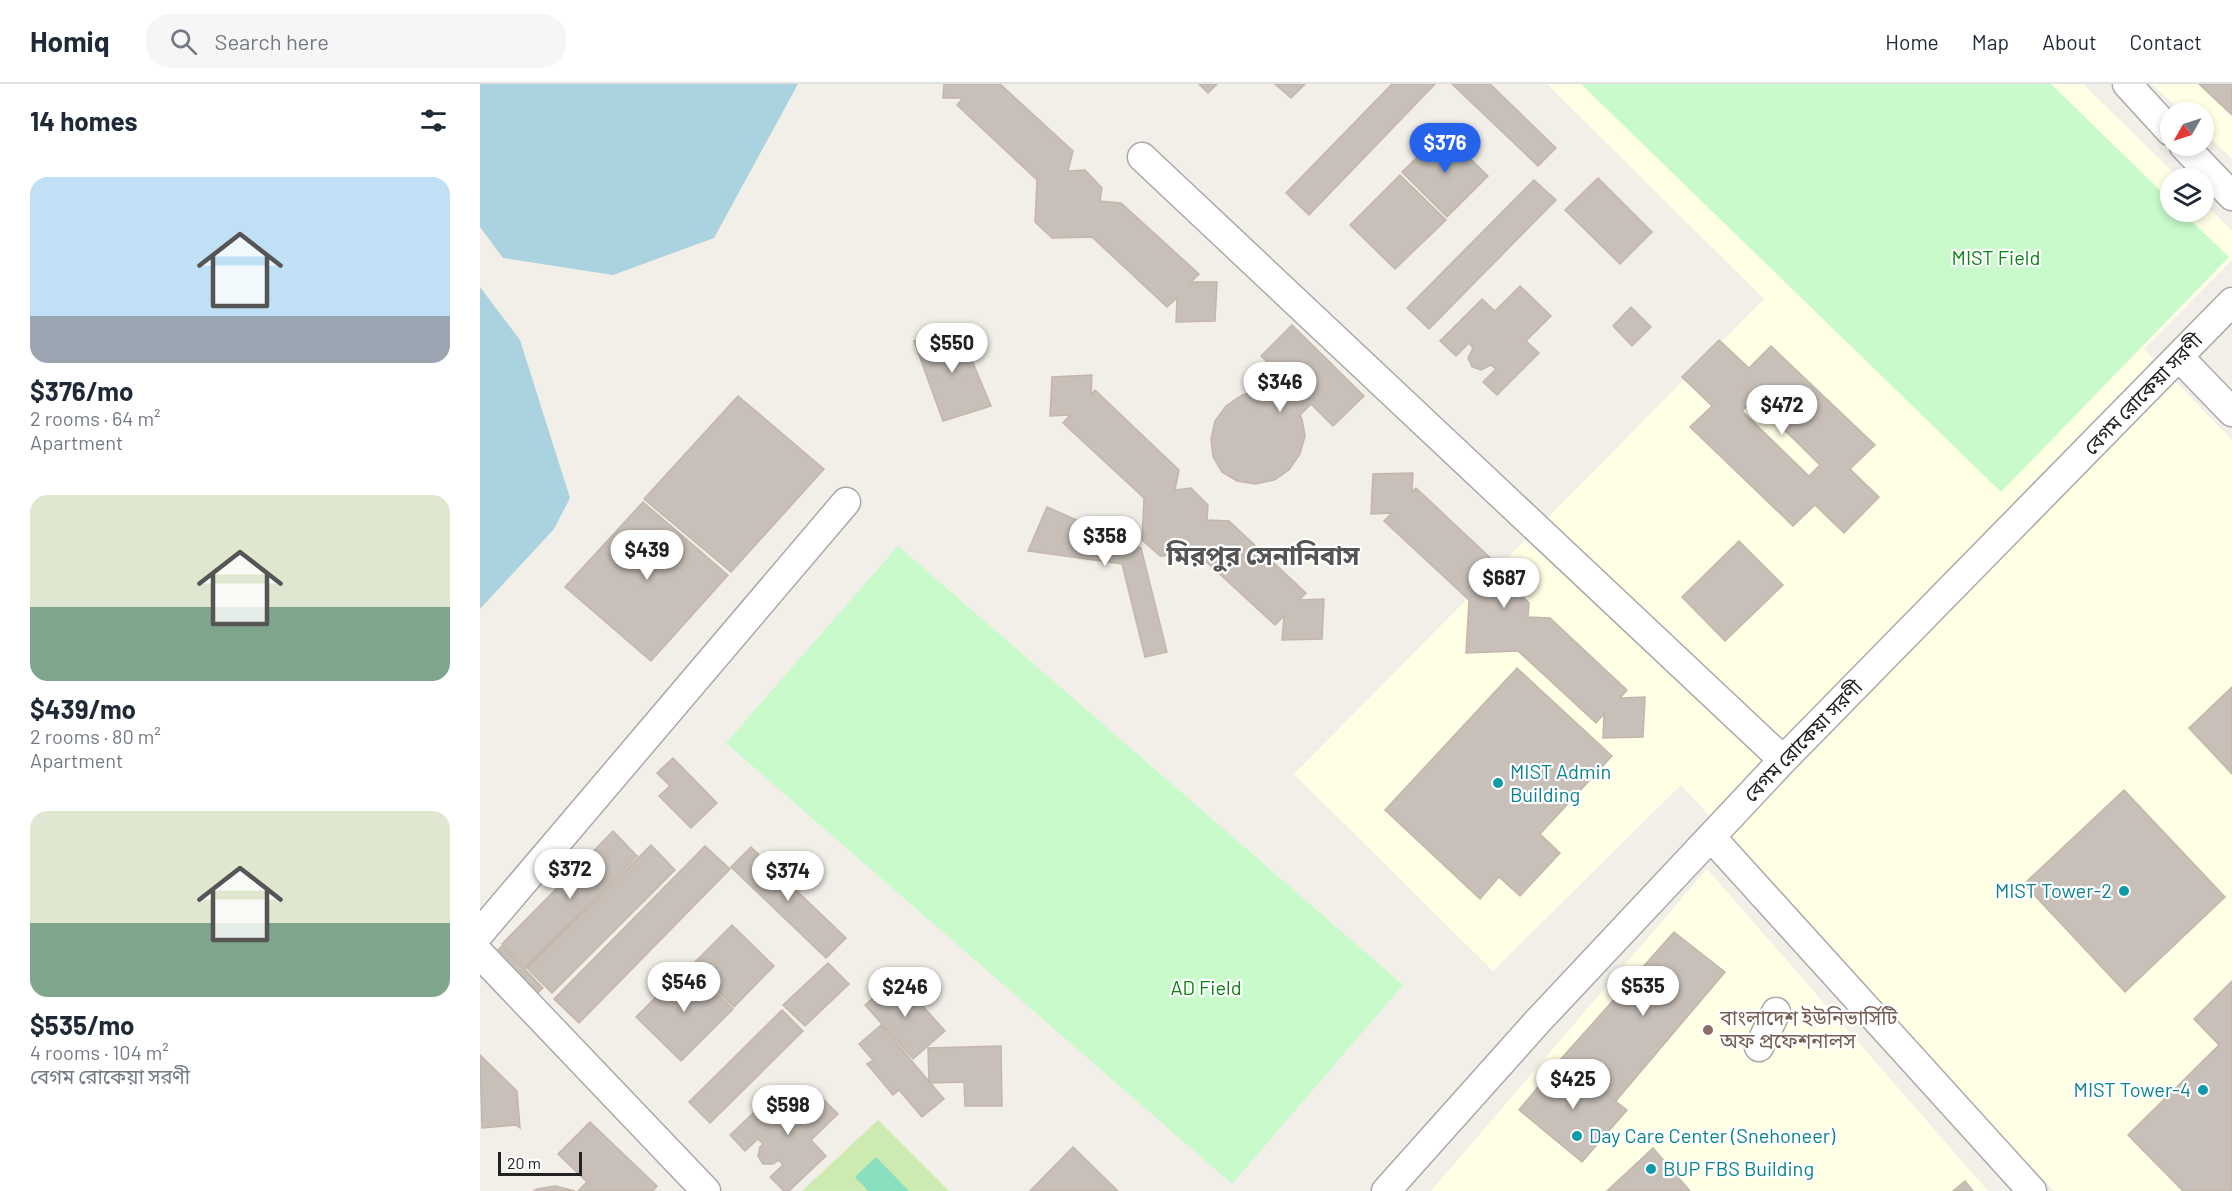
<!DOCTYPE html>
<html lang="en">
<head>
<meta charset="utf-8">
<style>
  body { margin:0; font-family:Barlow,"Noto Sans Bengali",sans-serif; background:#f6f6f7; color:#1f2937; height:100vh; display:flex; flex-direction:column; font-size:22px; white-space:nowrap }
  * { box-sizing:border-box; margin:0 }
  p { font-size:20px; color:#747a83 }
  .icon { flex:none; width:33px; height:33px; fill:none; stroke:currentColor; stroke-width:2; stroke-linecap:round; stroke-linejoin:round }
  .map { position:relative; flex:1; overflow:hidden }
  .sheet { display:flex; flex-direction:column; background:#fff; width:480px }
  .sheet>* { flex:none }
  .needle { width:39px; rotate:231deg }
  .controls { position:absolute; left:1680px; top:18px; display:grid; gap:12px }
  .controls a { display:grid; place-items:center; width:54px; height:54px; border-radius:50%; background:#fff; box-shadow:0 3px 9px #0003; font-size:30px }
  .scale { position:absolute; left:18px; bottom:15px; width:84px; box-sizing:border-box; padding-left:6px; border:3px solid #222; border-top:0; font-size:16px; line-height:21px; white-space:nowrap; color:#222; -webkit-text-stroke:4px #fff; paint-order:stroke }
  .price { position:absolute; translate:-50% -51px; padding:0 14px; border-radius:21px; background:#fff; color:#222; font-size:20px; line-height:39px; filter:drop-shadow(0 2px 3px #0008) }
  .price::after { content:''; position:absolute; left:50%; top:36px; width:18px; height:14px; margin-left:-9px; background:inherit; clip-path:polygon(0 0,100% 0,50% 100%) }
  .price.selected { background:#2563eb; color:#fff }
  ul { padding:0; list-style:none }
  li { display:grid; align-content:center; gap:12px; height:318px; padding:0 30px }
  li span { display:grid; place-items:center; height:186px; border-radius:18px; color:#555 }
  li>.icon { margin-inline-start:auto }
  span .icon { width:108px; height:108px; fill:#fffc; stroke-width:1 }
  li b { font-size:26px }
  h2 { display:flex; justify-content:space-between; align-items:center; height:72px; padding:0 30px; font-size:26px }
  header { display:flex; align-items:center; gap:36px; box-sizing:border-box; height:84px; padding:0 30px; background:#fff; border-bottom:2px solid #e0e1e3 }
  header strong { font-size:28px }
  nav { display:flex; gap:33px; margin-inline-start:auto; font-size:21px }
  .search { width:420px; height:54px; background:#f6f6f7; display:flex; align-items:center; gap:15px; box-sizing:border-box; padding:0 21px; border-radius:24px; color:#747a83; font-size:22px }
  main { display:flex; flex:1; min-height:0 }
  .map>svg:first-child { display:block }
  .education { fill:#ffffe5 }
  .grass { fill:#cdebb0 }
  .park { fill:#c8facc }
  .pitch { fill:#88e0be }
  .water { fill:#aad3df }
  .building { fill:#c7bfb8; stroke:#c4b6ab; stroke-width:1.5; fill-rule:evenodd }
  .lines { fill:none; stroke-linecap:round; stroke-linejoin:round }
  .minor-casing { stroke:#a9a9a9; stroke-width:31 }
  .minor { stroke:#fff; stroke-width:28 }
  .culture-dot { fill:#0f9aa8; stroke:#fff; stroke-width:2 }
  .education-dot { fill:#8d6e63; stroke:#fff; stroke-width:2 }
  .labels { text-anchor:middle; stroke-width:4.5; stroke-linejoin:round; paint-order:stroke }
  .park-label { font-size:20px; fill:#0c8416; stroke:#fff }
  .street-label { font-size:20px; fill:#222; stroke:#fff }
  .culture-label { font-size:20px; fill:#0d838f; stroke:#fff; text-anchor:start }
  .education-label { font-size:20px; fill:#785e54; stroke:#fff; text-anchor:start }
  .district-label { font-size:26px; font-weight:bold; fill:#555; stroke:#fff }
</style>
</head>
<body>
<header>
<strong>Homiq</strong>
<div class="search"><svg class="icon" aria-label="search" viewBox="0 0 24 24"><circle cx="10" cy="10" r="6"/><path d="M15 15l6 6"/></svg>Search here</div>
<nav><a>Home</a><a>Map</a><a>About</a><a>Contact</a></nav>
</header>
<main>
<section class="sheet">
<h2>14 homes<svg class="icon" aria-label="filters" viewBox="0 0 24 24"><path d="M4 7h16M4 17h16"/><circle cx="9" cy="7" r="2"/><circle cx="15" cy="17" r="2"/></svg></h2>
<ul>
<li><span style="background:linear-gradient(#bfe0f5 75%,#9aa5b1 0)"><svg class="icon" aria-label="home" viewBox="0 0 24 24"><path d="M3 11l9-7 9 7M6 9v11h12V9"/></svg></span><div><b>$376/mo</b><p>2 rooms · 64 m²</p><p>Apartment</p></div></li>
<li><span style="background:linear-gradient(#dfe7d0 60%,#7fa58c 0)"><svg class="icon" aria-label="home" viewBox="0 0 24 24"><path d="M3 11l9-7 9 7M6 9v11h12V9"/></svg></span><div><b>$439/mo</b><p>2 rooms · 80 m²</p><p>Apartment</p></div></li>
<li><span style="background:linear-gradient(#dfe7d0 60%,#7fa58c 0)"><svg class="icon" aria-label="home" viewBox="0 0 24 24"><path d="M3 11l9-7 9 7M6 9v11h12V9"/></svg></span><div><b>$535/mo</b><p>4 rooms · 104 m²</p><p>বেগম রোকেয়া সরণী</p></div></li>
</ul>
</section>
<div class="map">
<svg width="1752" height="1107" viewBox="0 0 1752 1107">
  <rect width="100%" height="100%" fill="#f2efe9"/>
  <g class="education">
    <path d="M1067 0H1603L1699 94H1690V128H1724V119L1752 147V176L1664 265 1752 356V1107H1574L1201 701 1013 887 814 690 1284 215Z"/>
    <path d="M1672 0H1752V75L1724 48V28H1702Z"/>
    <path d="M1227 785 1508 1107H951Z"/>
  </g>
  <path class="grass" d="M398 1036 469 1107H322Z"/>
  <g class="park">
    <path d="M1101 0H1571L1690 116V128H1702L1749 173 1521 408Z"/>
    <path d="M418 462 923 901 752 1100 246 659Z"/>
  </g>
  <path class="pitch" d="M396 1073 429 1107H388L375 1093Z"/>
  <g class="water">
    <path d="M0 0H318L234 154 133 191 23 174 0 143Z"/>
    <path d="M0 203 40 256 90 414 74 445 0 525Z"/>
  </g>
  <g class="building">
    <path d="M464 0H520L593 67 588 87 605 86 622 104 620 117 641 119 719 190 711 198H737L735 237 696 238 697 214 687 223 612 153 572 154 555 138 557 96 477 21 483 14H463Z"/>
    <path d="M719 0H737L728 9Z"/>
    <path d="M795 0H825L811 14Z"/>
    <path d="M912 0H955L829 131 806 109Z"/>
    <path d="M972 0H1010L1076 64 1058 82Z"/>
    <path d="M1719 0H1752V31Z"/>
    <path d="M963 48 1008 92 967 133 922 88Z"/>
    <path d="M920 91 966 136 915 185 870 141Z"/>
    <path d="M1118 94 1172 148 1140 180 1085 126Z"/>
    <path d="M1054 96 1076 116 949 245 927 224Z"/>
    <path d="M1040 202 1071 232 1046 257 1059 269 1017 311 1003 298 1016 285 1011 281 1001 286 992 283 988 274 993 264 989 259 976 272 960 257 1002 215 1015 227Z"/>
    <path d="M1151 223 1171 243 1152 262 1133 242Z"/>
    <path d="M812 241 884 312 853 342 831 320 820 331 822 335 825 352 820 370 809 386 794 396 775 400 757 397 742 388 733 373 731 355 735 337 746 322 762 311 780 307 799 311 810 300 781 272Z"/>
    <path d="M478 243 511 322 463 337 434 257Z"/>
    <path d="M1239 256 1269 284 1291 262 1395 361 1370 385 1399 413 1364 449 1335 421 1313 442 1210 343 1232 322 1202 293ZM1274 316 1340 381 1329 392 1262 327Z"/>
    <path d="M612 291 611 311 615 306 699 386 695 406 711 404 728 421 727 436 749 437 826 509 819 516 844 515 842 555 802 556 804 532 795 541 719 471 680 472 662 456 664 414 583 339 590 331 570 332 572 293Z"/>
    <path d="M258 312 344 385 251 488 164 415Z"/>
    <path d="M933 389 932 408 936 404 1020 483 1015 503 1032 502 1049 519 1048 533 1070 534 1147 606 1140 614 1165 613 1163 653 1123 654 1124 630 1116 639 1038 567 986 569 989 516 904 437 912 429 891 430 893 390Z"/>
    <path d="M163 418 248 491 171 577 85 503Z"/>
    <path d="M567 423 661 464 687 568 665 573 642 480 548 467Z"/>
    <path d="M1259 457 1303 501 1245 557 1202 513Z"/>
    <path d="M1037 584 1132 672 1060 750 1080 769 1040 812 1019 793 1000 815 905 726Z"/>
    <path d="M1752 603V690L1709 644Z"/>
    <path d="M193 674 237 719 211 744 179 712 190 702 177 689Z"/>
    <path d="M1644 706 1745 813 1645 908 1544 800Z"/>
    <path d="M133 747 157 772 46 884 22 860Z"/>
    <path d="M171 761 195 786 72 909 47 884Z"/>
    <path d="M225 762 250 785 99 939 74 915Z"/>
    <path d="M271 763 366 854 346 874 251 783Z"/>
    <path d="M252 841 294 882 254 923 211 882Z"/>
    <path d="M1194 848 1245 888 1135 1018 1081 975Z"/>
    <path d="M22 862 63 904 48 918 7 876Z"/>
    <path d="M348 879 369 900 325 942 303 921Z"/>
    <path d="M208 881 253 925 201 977 156 933Z"/>
    <path d="M417 893 465 947 433 975 385 921Z"/>
    <path d="M1752 897V1107H1703L1648 1051 1739 961 1714 935Z"/>
    <path d="M302 926 323 947 230 1039 209 1018Z"/>
    <path d="M401 941 464 1015 442 1033 419 1006 413 1011 387 980 393 976 379 960Z"/>
    <path d="M521 962 522 1022H485L484 998 449 999 448 964Z"/>
    <path d="M0 971 37 1007 40 1044 36 1041 2 1044Z"/>
    <path d="M1081 975 1147 1026 1102 1078 1039 1026Z"/>
    <path d="M330 1002 358 1030 331 1056 346 1072 309 1107H304L290 1093 303 1081 299 1076 293 1080H283L278 1072 280 1063 283 1060 278 1055 265 1067 250 1051 289 1014 303 1027Z"/>
    <path d="M110 1038 177 1102 173 1107H98L107 1098 78 1070Z"/>
    <path d="M593 1063 638 1107H550Z"/>
    <path d="M1173 1064 1210 1107H1127Z"/>
    <path d="M1485 1097 1493 1107H1473Z"/>
    <path d="M75 1102 95 1107H54L57 1105Z"/>
  </g>
  <g class="lines">
    <g class="minor-casing">
      <g id="minor">
        <path d="M1647 0 1690 47"/>
        <path d="M1704 62 1752 112"/>
        <path d="M662 73 1303 676"/>
        <path d="M1699 273 1752 328"/>
        <path d="M1231 753 1552 1107"/>
        <path d="M0 849 366 418"/>
        <path d="M0 870 226 1107"/>
        <path d="M1279 963 1296 928"/>
        <path d="M906 1107 1058 937 1303 676 1752 218"/>
      </g>
    </g>
    <use href="#minor" class="minor"/>
  </g>
  <g class="culture-dot">
    <circle cx="1018" cy="699" r="6"/>
    <circle cx="1644" cy="807" r="6"/>
    <circle cx="1723" cy="1006" r="6"/>
    <circle cx="1097" cy="1052" r="6"/>
    <circle cx="1171" cy="1085" r="6"/>
  </g>
  <circle class="education-dot" cx="1228" cy="946" r="6"/>
  <g class="labels">
    <g class="park-label">
      <text x="1516" y="181">MIST Field</text>
      <text x="726" y="911">AD Field</text>
    </g>
    <g class="street-label">
      <text transform="translate(1663 310) rotate(-46)" y="7">বেগম রোকেয়া সরণী</text>
      <text transform="translate(1323 657) rotate(-46)" y="7">বেগম রোকেয়া সরণী</text>
    </g>
    <g class="culture-label">
      <text x="1030" y="695">MIST Admin<tspan x="1030" dy="23">Building</tspan></text>
      <text x="1632" y="814" text-anchor="end">MIST Tower-2</text>
      <text x="1711" y="1013" text-anchor="end">MIST Tower-4</text>
      <text x="1109" y="1059">Day Care Center (Snehoneer)</text>
      <text x="1183" y="1092">BUP FBS Building</text>
    </g>
    <g class="education-label">
      <text x="1240" y="941">বাংলাদেশ ইউনিভার্সিটি<tspan x="1240" dy="23">অফ প্রফেশনালস</tspan></text>
    </g>
    <g class="district-label">
      <text x="783" y="481">মিরপুর সেনানিবাস</text>
    </g>
  </g>
</svg>
<div class="controls">
<a><svg class="needle" viewBox="-14 -14 28 28"><path d="M0-13l5 13h-10z" fill="#e53935"/><path d="M0 13l5-13h-10z" fill="#747a83"/></svg></a>
<a><svg class="icon" aria-label="layers" viewBox="0 0 24 24"><path d="M12 4l9 5-9 5-9-5zM3 14l9 5 9-5"/></svg></a>
</div>
<div class="scale">20 m</div>
<b class="price selected" style="left:965px;top:90px">$376</b>
<b class="price" style="left:472px;top:290px">$550</b>
<b class="price" style="left:800px;top:329px">$346</b>
<b class="price" style="left:1302px;top:352px">$472</b>
<b class="price" style="left:625px;top:483px">$358</b>
<b class="price" style="left:167px;top:497px">$439</b>
<b class="price" style="left:1024px;top:525px">$687</b>
<b class="price" style="left:90px;top:816px">$372</b>
<b class="price" style="left:308px;top:818px">$374</b>
<b class="price" style="left:204px;top:929px">$546</b>
<b class="price" style="left:1163px;top:933px">$535</b>
<b class="price" style="left:425px;top:934px">$246</b>
<b class="price" style="left:1093px;top:1026px">$425</b>
<b class="price" style="left:308px;top:1052px">$598</b>
</div>
</main>
</body>
</html>
